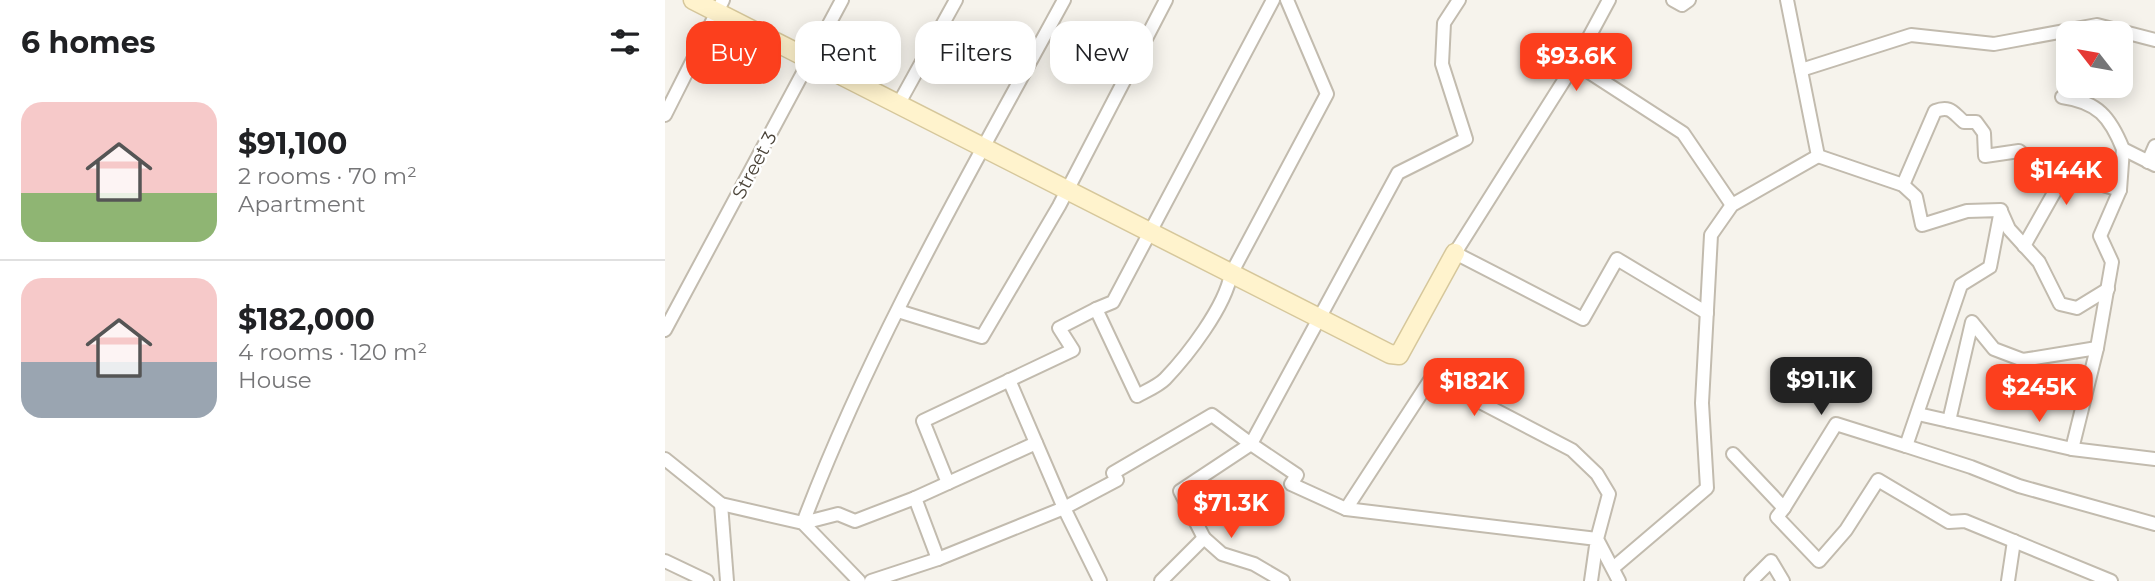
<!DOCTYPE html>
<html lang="en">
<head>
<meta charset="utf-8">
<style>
  body { margin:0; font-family:Montserrat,sans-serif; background:#f2f2f2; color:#202124; height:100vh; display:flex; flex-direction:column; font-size:26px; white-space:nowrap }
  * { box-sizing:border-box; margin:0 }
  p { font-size:23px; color:#757577 }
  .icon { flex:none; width:38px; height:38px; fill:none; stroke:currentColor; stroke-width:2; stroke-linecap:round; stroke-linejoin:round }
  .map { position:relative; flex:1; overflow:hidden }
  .side { display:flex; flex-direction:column; background:#fff; width:665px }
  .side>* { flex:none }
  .hud { position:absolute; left:21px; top:21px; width:665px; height:63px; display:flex; gap:14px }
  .needle { width:46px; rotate:301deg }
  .controls { position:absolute; left:1391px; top:21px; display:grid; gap:14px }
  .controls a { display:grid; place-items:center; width:77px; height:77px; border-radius:14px; background:#fff; box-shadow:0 4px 18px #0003; font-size:35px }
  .price { position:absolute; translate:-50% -60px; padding:0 16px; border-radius:14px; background:#fc3f1d; color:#fff; font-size:23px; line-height:46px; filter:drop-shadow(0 2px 4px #0008) }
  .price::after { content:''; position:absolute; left:50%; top:42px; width:21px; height:16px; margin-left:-10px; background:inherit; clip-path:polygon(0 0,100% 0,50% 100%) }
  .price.current { background:#222; color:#fff }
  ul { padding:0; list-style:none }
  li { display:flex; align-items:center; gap:21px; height:175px; padding:0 21px }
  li+li { border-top:2px solid #e0e0e0 }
  li span { display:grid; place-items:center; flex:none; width:196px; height:140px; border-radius:21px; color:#555 }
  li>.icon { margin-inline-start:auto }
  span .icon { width:84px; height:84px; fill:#fffc; stroke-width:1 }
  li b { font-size:30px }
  h2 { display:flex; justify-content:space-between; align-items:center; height:84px; padding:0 21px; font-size:30px }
  .chip { padding:0 24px; border-radius:21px; background:#fff; box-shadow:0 4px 18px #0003; font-size:24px; line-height:63px }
  .chip.current { background:#fc3f1d; color:#fff }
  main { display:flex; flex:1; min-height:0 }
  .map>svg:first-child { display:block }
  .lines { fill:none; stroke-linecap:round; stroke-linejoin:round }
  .street-casing { stroke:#c2bbae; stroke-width:16 }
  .secondary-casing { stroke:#d6c79b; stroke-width:21 }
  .street { stroke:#fff; stroke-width:12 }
  .secondary { stroke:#fff3cd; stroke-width:18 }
  .labels { text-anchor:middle; stroke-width:5; stroke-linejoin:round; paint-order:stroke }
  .street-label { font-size:19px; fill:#4b4439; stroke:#fff }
</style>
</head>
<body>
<main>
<section class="side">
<h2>6 homes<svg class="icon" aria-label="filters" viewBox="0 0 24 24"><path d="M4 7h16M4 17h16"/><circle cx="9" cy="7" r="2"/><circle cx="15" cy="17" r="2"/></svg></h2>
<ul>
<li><span style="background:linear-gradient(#f6c9c9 65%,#8fb573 0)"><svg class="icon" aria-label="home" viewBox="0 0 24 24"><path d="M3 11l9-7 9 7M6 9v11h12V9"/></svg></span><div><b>$91,100</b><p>2 rooms · 70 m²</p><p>Apartment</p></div></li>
<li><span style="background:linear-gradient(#f6c9c9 60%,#9aa5b1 0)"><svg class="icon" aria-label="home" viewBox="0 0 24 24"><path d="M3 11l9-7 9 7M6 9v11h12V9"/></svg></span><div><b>$182,000</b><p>4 rooms · 120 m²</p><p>House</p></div></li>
</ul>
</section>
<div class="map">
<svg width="1490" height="581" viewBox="0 0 1490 581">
  <rect width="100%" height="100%" fill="#f6f3ec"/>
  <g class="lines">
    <g class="street-casing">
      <g id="street">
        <path d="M794 0 779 23 777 64 801 139 733 173 586 444 632 475 626 484 681 509 932 539 926 581"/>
        <path d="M1008 0 1017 5 1024 0"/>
        <path d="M910 63 944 0"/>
        <path d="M1136 70 1246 35 1329 44 1432 25 1490 40"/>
        <path d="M1397 97C1433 102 1445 117 1458 149L1490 165"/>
        <path d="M233 105 291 0"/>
        <path d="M0 115 58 0"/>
        <path d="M1153 156 1238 185 1251 197 1257 225 1302 211 1336 210 1325 267 1296 285 1241 446 1306 467 1354 486 1490 524"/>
        <path d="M1483 162 1490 146"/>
        <path d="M1238 185 1270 111C1286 105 1288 113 1299 122H1311L1319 133 1320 156 1354 151 1394 184"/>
        <path d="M1336 211 1344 229 1374 262 1395 304 1412 308 1443 289"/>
        <path d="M1359 246 1394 184 1428 182 1455 190"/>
        <path d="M431 309 448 302 608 0"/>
        <path d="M233 311 317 337 394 206 501 0"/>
        <path d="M1042 313 952 259 918 319 790 253 910 63 1018 133 1067 205"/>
        <path d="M0 330 177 0"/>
        <path d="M1432 348 1447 262 1435 236 1455 190 1458 149"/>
        <path d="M344 380 399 508 452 480 448 473 547 415 586 444 515 491 539 538 557 554 589 564 618 581"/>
        <path d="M1253 414 1407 449 1490 459"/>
        <path d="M1284 421 1307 322 1329 349 1358 360 1432 348 1407 449"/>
        <path d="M1068 454 1119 508 1112 517 1154 561 1181 530 1213 480 1284 522 1300 521 1446 581"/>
        <path d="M0 459 56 504 138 523 194 581"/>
        <path d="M283 483 371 443"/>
        <path d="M250 498 283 483 258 421 408 350 394 328 431 309 472 396C481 391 493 386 500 379 523 355 560 307 566 274L662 94 622 0"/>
        <path d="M56 504 62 581"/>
        <path d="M1119 508 1171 424 1241 446"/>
        <path d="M681 509 767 377 907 450 932 474 944 494 932 539 954 581"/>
        <path d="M273 559 250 498 190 521 173 514 138 523C207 340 306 171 399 0"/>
        <path d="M0 561 42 581"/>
        <path d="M948 568 1042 488 1037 403 1046 235 1067 205 1153 156 1122 0"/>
        <path d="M206 581 273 559 399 508 435 581"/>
        <path d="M496 581 539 538"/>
        <path d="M1086 581 1106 561 1118 581"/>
        <path d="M1343 581 1349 541"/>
      </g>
    </g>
    <g class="secondary-casing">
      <path id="secondary" d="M28 0 725 354 734 355 790 253"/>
    </g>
    <use href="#street" class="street"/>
    <use href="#secondary" class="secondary"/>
  </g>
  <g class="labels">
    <g class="street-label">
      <text transform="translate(89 165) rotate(-62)" y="7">Street 3</text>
    </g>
  </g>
</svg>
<div class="controls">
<a><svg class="needle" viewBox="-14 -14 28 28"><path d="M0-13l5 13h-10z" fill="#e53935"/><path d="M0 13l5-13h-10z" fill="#757577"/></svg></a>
</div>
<b class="price" style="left:911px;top:93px">$93.6K</b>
<b class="price" style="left:1401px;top:207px">$144K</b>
<b class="price current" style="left:1156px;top:417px">$91.1K</b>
<b class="price" style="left:809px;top:418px">$182K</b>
<b class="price" style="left:1374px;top:424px">$245K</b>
<b class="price" style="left:566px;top:540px">$71.3K</b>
<div class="hud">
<a class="chip current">Buy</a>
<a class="chip">Rent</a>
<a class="chip">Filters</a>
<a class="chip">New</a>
</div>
</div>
</main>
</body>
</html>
